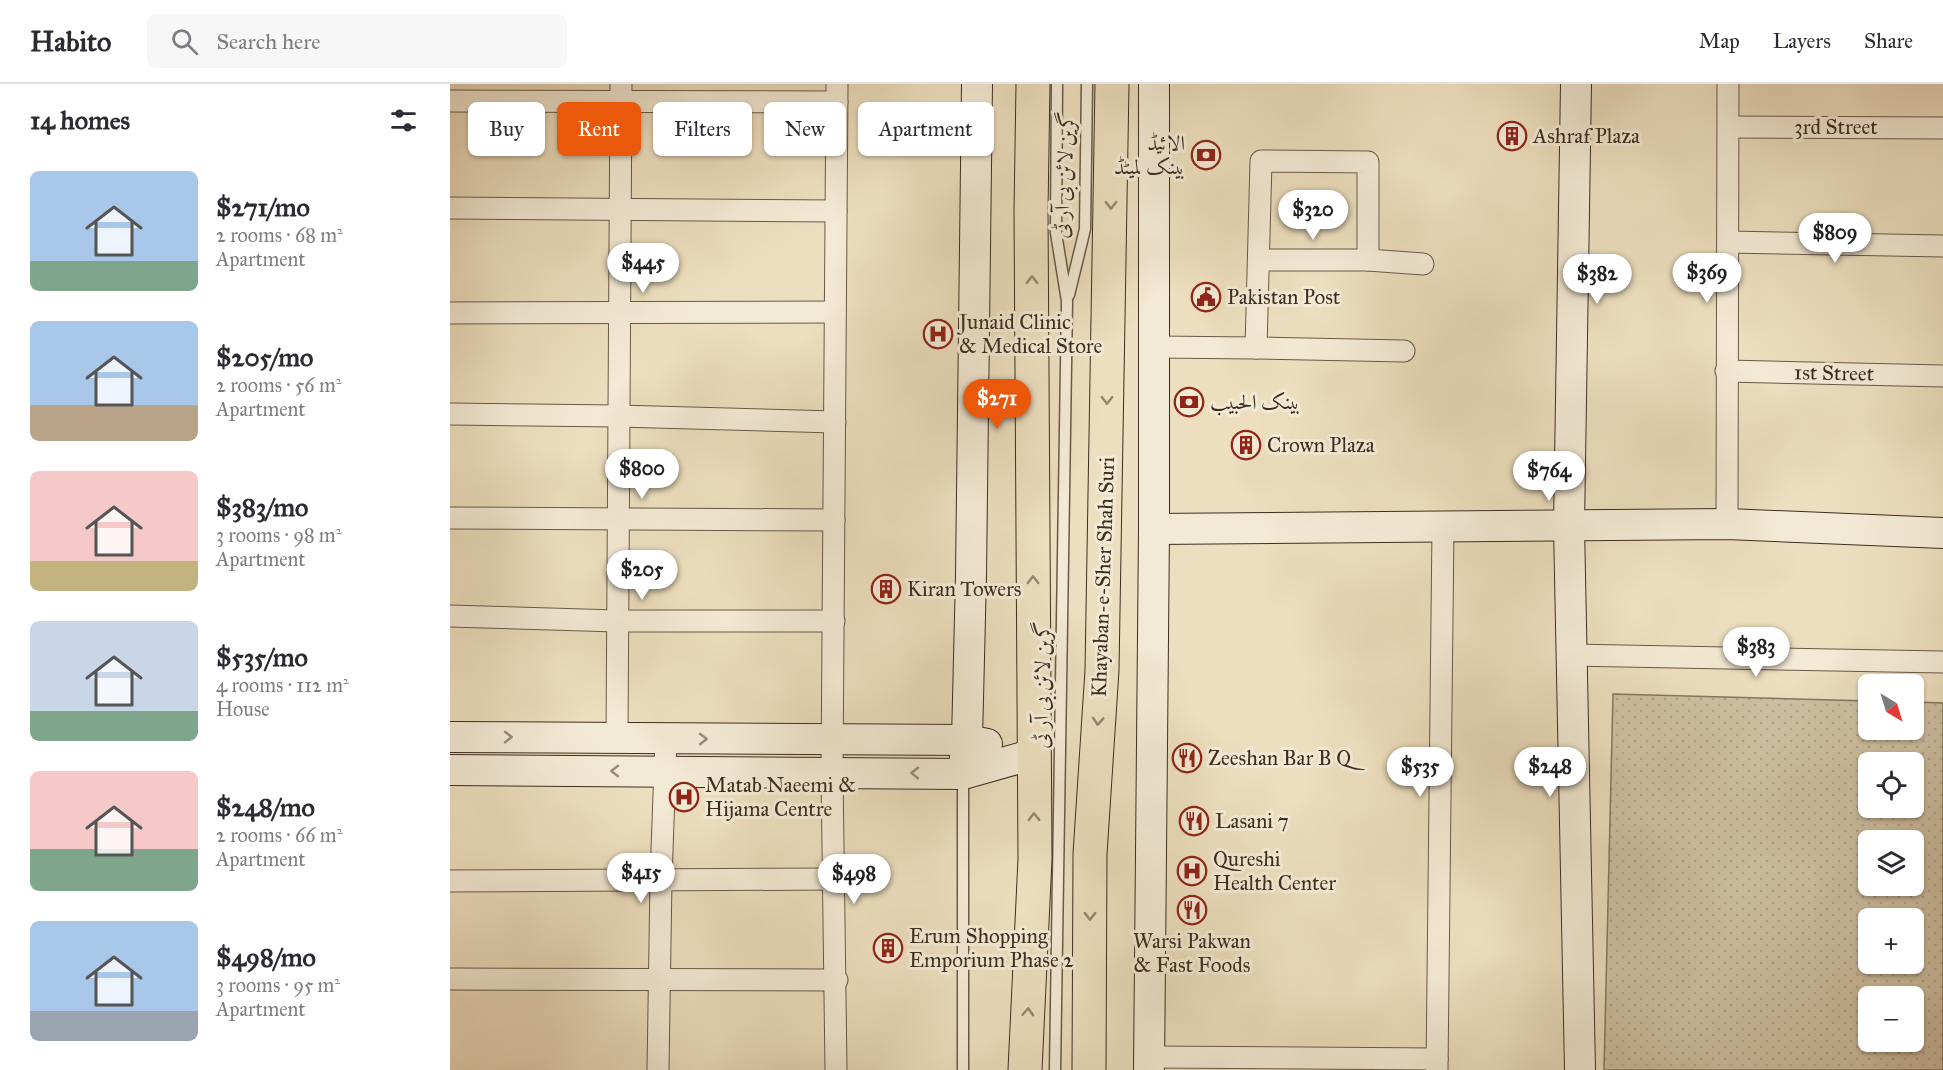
<!DOCTYPE html>
<html lang="en">
<head>
<meta charset="utf-8">
<style>
  body { margin:0; font-family:"IM FELL Great Primer",Amiri,serif; background:#f7f7f7; color:#2b2b33; height:100vh; display:flex; flex-direction:column; font-size:22px; white-space:nowrap }
  * { box-sizing:border-box; margin:0 }
  p { font-size:20px; color:#7c7c81 }
  .icon { flex:none; width:33px; height:33px; fill:none; stroke:currentColor; stroke-width:2; stroke-linecap:round; stroke-linejoin:round }
  .map { position:relative; flex:1; overflow:hidden }
  .sheet { display:flex; flex-direction:column; background:#fff; width:450px }
  .sheet>* { flex:none }
  .top-card { position:absolute; left:18px; top:18px; width:570px; height:54px; display:flex; gap:12px }
  .needle { width:39px; rotate:142deg }
  .tools { position:absolute; left:1408px; top:590px; display:grid; gap:12px }
  .tools a { display:grid; place-items:center; width:66px; height:66px; border-radius:9px; background:#fff; box-shadow:0 2px 4px #0004; font-size:30px }
  .price { position:absolute; translate:-50% -51px; padding:0 14px; border-radius:21px; background:#fff; color:#222; font-size:20px; line-height:39px; filter:drop-shadow(0 2px 3px #0008) }
  .price::after { content:''; position:absolute; left:50%; top:36px; width:18px; height:14px; margin-left:-9px; background:inherit; clip-path:polygon(0 0,100% 0,50% 100%) }
  .price.current { background:#ea580c; color:#fff }
  ul { padding:0; list-style:none }
  li { display:flex; align-items:center; gap:18px; height:150px; padding:0 30px }
  li span { display:grid; place-items:center; flex:none; width:168px; height:120px; border-radius:9px; color:#555 }
  li>.icon { margin-inline-start:auto }
  span .icon { width:72px; height:72px; fill:#fffc; stroke-width:1 }
  li b { font-size:26px }
  h2 { display:flex; justify-content:space-between; align-items:center; height:72px; padding:0 30px; font-size:26px }
  .pill { padding:0 21px; border-radius:9px; background:#fff; box-shadow:0 2px 4px #0004; font-size:21px; line-height:54px }
  .pill.current { background:#ea580c; color:#fff }
  header { display:flex; align-items:center; gap:36px; box-sizing:border-box; height:84px; padding:0 30px; background:#fff; border-bottom:2px solid #e1e1e2 }
  header strong { font-size:28px }
  nav { display:flex; gap:33px; margin-inline-start:auto; font-size:21px }
  .search { width:420px; height:54px; background:#f7f7f7; display:flex; align-items:center; gap:15px; box-sizing:border-box; padding:0 21px; border-radius:9px; color:#7c7c81; font-size:22px }
  main { display:flex; flex:1; min-height:0 }
  .map>svg:first-child { display:block }
  .grass { fill:url(#grass-dots); stroke:#867662; stroke-width:1.5; fill-rule:evenodd }
  .lines { fill:none; stroke-linecap:round; stroke-linejoin:round }
  .lane-casing { stroke:#6a5948; stroke-width:13 }
  .street-casing { stroke:#6a5948; stroke-width:23 }
  .secondary-casing { stroke:#3e2d21; stroke-width:32 }
  .primary-casing { stroke:#3e2d21; stroke-width:35 }
  .lane { stroke:#f3ead5; stroke-width:10 }
  .street { stroke:#f3ead5; stroke-width:21 }
  .secondary { stroke:#f3ead5; stroke-width:30 }
  .primary { stroke:#ecdebe; stroke-width:33 }
  .oneway { stroke:#958670 }
  .oneway2 { stroke:#988c7b }
  .labels { text-anchor:middle; stroke-width:6; stroke-linejoin:round; paint-order:stroke }
  .street-label { font-size:21px; fill:#3e2d21; stroke:#f3ead5 }
  .poi-label { font-size:21px; fill:#3e2d21; stroke:#f3ead5; text-anchor:start }
</style>
</head>
<body>
<header>
<strong>Habito</strong>
<div class="search"><svg class="icon" aria-label="search" viewBox="0 0 24 24"><circle cx="10" cy="10" r="6"/><path d="M15 15l6 6"/></svg>Search here</div>
<nav><a>Map</a><a>Layers</a><a>Share</a></nav>
</header>
<main>
<section class="sheet">
<h2>14 homes<svg class="icon" aria-label="filters" viewBox="0 0 24 24"><path d="M4 7h16M4 17h16"/><circle cx="9" cy="7" r="2"/><circle cx="15" cy="17" r="2"/></svg></h2>
<ul>
<li><span style="background:linear-gradient(#a9c7e8 75%,#7fa58c 0)"><svg class="icon" aria-label="home" viewBox="0 0 24 24"><path d="M3 11l9-7 9 7M6 9v11h12V9"/></svg></span><div><b>$271/mo</b><p>2 rooms · 68 m²</p><p>Apartment</p></div></li>
<li><span style="background:linear-gradient(#a9c7e8 70%,#b9a48a 0)"><svg class="icon" aria-label="home" viewBox="0 0 24 24"><path d="M3 11l9-7 9 7M6 9v11h12V9"/></svg></span><div><b>$205/mo</b><p>2 rooms · 56 m²</p><p>Apartment</p></div></li>
<li><span style="background:linear-gradient(#f6c9c9 75%,#c2b280 0)"><svg class="icon" aria-label="home" viewBox="0 0 24 24"><path d="M3 11l9-7 9 7M6 9v11h12V9"/></svg></span><div><b>$383/mo</b><p>3 rooms · 98 m²</p><p>Apartment</p></div></li>
<li><span style="background:linear-gradient(#c9d6e8 75%,#7fa58c 0)"><svg class="icon" aria-label="home" viewBox="0 0 24 24"><path d="M3 11l9-7 9 7M6 9v11h12V9"/></svg></span><div><b>$535/mo</b><p>4 rooms · 112 m²</p><p>House</p></div></li>
<li><span style="background:linear-gradient(#f6c9c9 65%,#7fa58c 0)"><svg class="icon" aria-label="home" viewBox="0 0 24 24"><path d="M3 11l9-7 9 7M6 9v11h12V9"/></svg></span><div><b>$248/mo</b><p>2 rooms · 66 m²</p><p>Apartment</p></div></li>
<li><span style="background:linear-gradient(#a9c7e8 75%,#9aa5b1 0)"><svg class="icon" aria-label="home" viewBox="0 0 24 24"><path d="M3 11l9-7 9 7M6 9v11h12V9"/></svg></span><div><b>$498/mo</b><p>3 rooms · 95 m²</p><p>Apartment</p></div></li>
</ul>
</section>
<div class="map">
<svg width="1493" height="986" viewBox="0 0 1493 986">
  <defs>
    <pattern id="grass-dots" width="8" height="8" patternUnits="userSpaceOnUse" patternTransform="scale(1.5)"><rect width="8" height="8" fill="#cec0a3"/><path d="M2 2h.1M6 6h.1" fill="none" stroke="#b2a58c" stroke-width="1.8" stroke-linecap="round"/></pattern>
  </defs>
  <rect width="100%" height="100%" fill="#ecdebe"/>
  <filter id="stains"><feTurbulence type="fractalNoise" baseFrequency=".00333" numOctaves="4"/><feColorMatrix values="0 0 0 0 .2 0 0 0 0 .09 0 0 0 0 .02 0 0 0 .5 -.17"/></filter>
  <radialGradient id="worn" r=".72"><stop offset=".6" stop-color="#630" stop-opacity="0"/><stop offset="1" stop-color="#630" stop-opacity=".3"/></radialGradient>
  <path class="grass" d="M1163 610 1419 617V645H1464V618L1493 619V986H1154ZM1419 678H1464V723H1419ZM1419 756H1464V801H1419ZM1419 834H1464V879H1419ZM1419 912H1464V957H1419Z"/>
  <g class="lines">
    <g class="lane-casing">
      <g id="lane">
        <path d="M619 211 635 145 637 0"/>
        <path d="M513 986V692"/>
        <path d="M605 986 617 217 606 149 607 0"/>
      </g>
    </g>
    <g class="street-casing">
      <g id="street">
        <path d="M0 17 387 18"/>
        <path d="M1279 43 1493 44"/>
        <path d="M0 124 386 127"/>
        <path d="M1278 158 1493 162"/>
        <path d="M809 176H918"/>
        <path d="M0 229 385 228"/>
        <path d="M705 263 806 264 811 77 918 78V176L973 180"/>
        <path d="M806 264 954 267"/>
        <path d="M1276 287 1493 292"/>
        <path d="M0 330 168 332 385 338"/>
        <path d="M0 434 384 436"/>
        <path d="M1277 440 1278 0"/>
        <path d="M0 532 167 537H384"/>
        <path d="M1120 571 1493 578"/>
        <path d="M167 654 171 0"/>
        <path d="M0 797 384 795"/>
        <path d="M0 895 387 896"/>
        <path d="M699 973 987 975"/>
        <path d="M208 986 211 795 216 654"/>
        <path d="M386 986 382 688 387 0"/>
        <path d="M987 986 993 443"/>
      </g>
    </g>
    <g class="secondary-casing">
      <g id="secondary">
        <path d="M1126 0 1119 442 1130 986"/>
        <path d="M704 445 1277 440 1493 449"/>
        <path d="M0 653 517 656 537 660"/>
        <path d="M0 686 513 690 584 670"/>
        <path d="M513 690 517 656 521 491 527 0"/>
        <path d="M699 986 704 445V0"/>
      </g>
    </g>
    <g class="primary-casing">
      <g id="primary">
        <path d="M575 986 585 775 581 127 583 0"/>
        <path d="M639 986 640 770 652 586 662 0"/>
      </g>
    </g>
    <use href="#lane" class="lane"/>
    <use href="#street" class="street"/>
    <use href="#secondary" class="secondary"/>
    <use href="#primary" class="primary"/>
  </g>
  <defs><path id="oneway-chevron" d="M-2-3.5L2.5 0L-2 3.5" fill="none" stroke-width="1.6" stroke-linecap="round" stroke-linejoin="round" transform="scale(1.5)"/></defs>
  <g class="oneway">
    <use href="#oneway-chevron" transform="translate(661 121) rotate(91)"/>
    <use href="#oneway-chevron" transform="translate(582 196) rotate(-90)"/>
    <use href="#oneway-chevron" transform="translate(657 316) rotate(91)"/>
    <use href="#oneway-chevron" transform="translate(583 496) rotate(-90)"/>
    <use href="#oneway-chevron" transform="translate(648 637) rotate(94)"/>
    <use href="#oneway-chevron" transform="translate(584 733) rotate(-91)"/>
    <use href="#oneway-chevron" transform="translate(640 832) rotate(90)"/>
    <use href="#oneway-chevron" transform="translate(578 928) rotate(-87)"/>
  </g>
  <g class="oneway2">
    <use href="#oneway-chevron" transform="translate(58 653)"/>
    <use href="#oneway-chevron" transform="translate(253 655)"/>
    <use href="#oneway-chevron" transform="translate(165 687) rotate(-180)"/>
    <use href="#oneway-chevron" transform="translate(465 689) rotate(-179)"/>
  </g>
  <defs>
    <g id="building-ring" transform="scale(1.5)"><circle r="9.5" fill="#f3ead5" stroke="#8f2418" stroke-width="1.5"/><path d="M-4-6H4V6H1V3H-1V6H-4ZM-2.5-4.3h1.7v1.8h-1.7ZM.8-4.3h1.7v1.8H.8ZM-2.5-1h1.7V.8h-1.7ZM.8-1h1.7V.8H.8Z" fill="#8f2418"/></g>
    <g id="bank-ring" transform="scale(1.5)"><circle r="9.5" fill="#f3ead5" stroke="#8f2418" stroke-width="1.5"/><path d="M-6-4H6V4H-6ZM0-2.3a2.3 2.3 0 1 0 0 4.6a2.3 2.3 0 1 0 0-4.6Z" fill="#8f2418"/></g>
    <g id="civic-ring" transform="scale(1.5)"><circle r="9.5" fill="#f3ead5" stroke="#8f2418" stroke-width="1.5"/><path d="M-.6-6.5H3V-4.5H.6V-3L4-1V1h2V6H-6V1h2V-1L-.6-3ZM-1.2 2.5V6h2.4V2.5Z" fill="#8f2418"/></g>
    <g id="hospital-ring" transform="scale(1.5)"><circle r="9.5" fill="#f3ead5" stroke="#8f2418" stroke-width="1.5"/><path d="M-5-5h3v3.5h4V-5h3V5h-3V1.5h-4V5h-3Z" fill="#8f2418"/></g>
    <g id="restaurant-ring" transform="scale(1.5)"><circle r="9.5" fill="#f3ead5" stroke="#8f2418" stroke-width="1.5"/><path d="M-5-6h1v4h1v-4h1v4h1v-4h1v5L-1.5 .5V6h-2V.5L-5-1ZM5-6V6H3V1.5H1.5Q1.5-4 5-6Z" fill="#8f2418"/></g>
  </defs>
  <g fill-rule="evenodd">
    <use href="#building-ring" x="1062" y="52"/>
    <use href="#bank-ring" x="756" y="71"/>
    <use href="#civic-ring" x="756" y="213"/>
    <use href="#hospital-ring" x="488" y="250"/>
    <use href="#bank-ring" x="739" y="318"/>
    <use href="#building-ring" x="796" y="361"/>
    <use href="#building-ring" x="436" y="505"/>
    <use href="#restaurant-ring" x="737" y="674"/>
    <use href="#hospital-ring" x="234" y="713"/>
    <use href="#restaurant-ring" x="744" y="737"/>
    <use href="#hospital-ring" x="742" y="787"/>
    <use href="#restaurant-ring" x="742" y="826"/>
    <use href="#building-ring" x="438" y="864"/>
  </g>
  <g class="labels">
    <g class="street-label">
      <text x="1386" y="50">3rd Street</text>
      <text transform="translate(614 91) rotate(-87)" y="7">گرین لائن بی آر ٹی</text>
      <text transform="translate(1384 289) rotate(1)" y="7">1st Street</text>
      <text transform="translate(653 493) rotate(-88)" y="7">Khayaban-e-Sher Shah Suri</text>
      <text transform="translate(592 601) rotate(-89)" y="7">گرین لائن بی آر ٹی</text>
    </g>
    <g class="poi-label">
      <text x="1083" y="59">Ashraf Plaza</text>
      <text x="735" y="66" text-anchor="end">الائیڈ<tspan x="735" dy="24">بینک لمیٹڈ</tspan></text>
      <text x="777" y="220">Pakistan Post</text>
      <text x="509" y="245">Junaid Clinic<tspan x="509" dy="24">&amp; Medical Store</tspan></text>
      <text x="760" y="325">بينک الحبيب</text>
      <text x="817" y="368">Crown Plaza</text>
      <text x="457" y="512">Kiran Towers</text>
      <text x="758" y="681">Zeeshan Bar B Q</text>
      <text x="255" y="708">Matab Naeemi &amp;<tspan x="255" dy="24">Hijama Centre</tspan></text>
      <text x="765" y="744">Lasani 7</text>
      <text x="763" y="782">Qureshi<tspan x="763" dy="24">Health Center</tspan></text>
      <text x="459" y="859">Erum Shopping<tspan x="459" dy="24">Emporium Phase 2</tspan></text>
      <text x="742" y="864" text-anchor="middle">Warsi Pakwan<tspan x="742" dy="24">&amp; Fast Foods</tspan></text>
    </g>
  </g>
  <rect width="100%" height="100%" filter="url(#stains)"/>
  <rect width="100%" height="100%" fill="url(#worn)"/>
</svg>
<div class="tools">
<a><svg class="needle" viewBox="-14 -14 28 28"><path d="M0-13l5 13h-10z" fill="#e53935"/><path d="M0 13l5-13h-10z" fill="#7c7c81"/></svg></a>
<a><svg class="icon" aria-label="locate" viewBox="0 0 24 24"><circle cx="12" cy="12" r="6"/><path d="M12 2v4M12 18v4M2 12h4M18 12h4"/></svg></a>
<a><svg class="icon" aria-label="layers" viewBox="0 0 24 24"><path d="M12 4l9 5-9 5-9-5zM3 14l9 5 9-5"/></svg></a>
<a>+</a>
<a>−</a>
</div>
<b class="price" style="left:863px;top:157px">$320</b>
<b class="price" style="left:1385px;top:180px">$809</b>
<b class="price" style="left:193px;top:210px">$445</b>
<b class="price" style="left:1257px;top:220px">$369</b>
<b class="price" style="left:1147px;top:221px">$382</b>
<b class="price current" style="left:547px;top:346px">$271</b>
<b class="price" style="left:192px;top:416px">$800</b>
<b class="price" style="left:1099px;top:418px">$764</b>
<b class="price" style="left:192px;top:517px">$205</b>
<b class="price" style="left:1306px;top:594px">$383</b>
<b class="price" style="left:970px;top:714px">$535</b>
<b class="price" style="left:1100px;top:714px">$248</b>
<b class="price" style="left:191px;top:820px">$415</b>
<b class="price" style="left:404px;top:821px">$498</b>
<div class="top-card">
<a class="pill">Buy</a>
<a class="pill current">Rent</a>
<a class="pill">Filters</a>
<a class="pill">New</a>
<a class="pill">Apartment</a>
</div>
</div>
</main>
</body>
</html>
